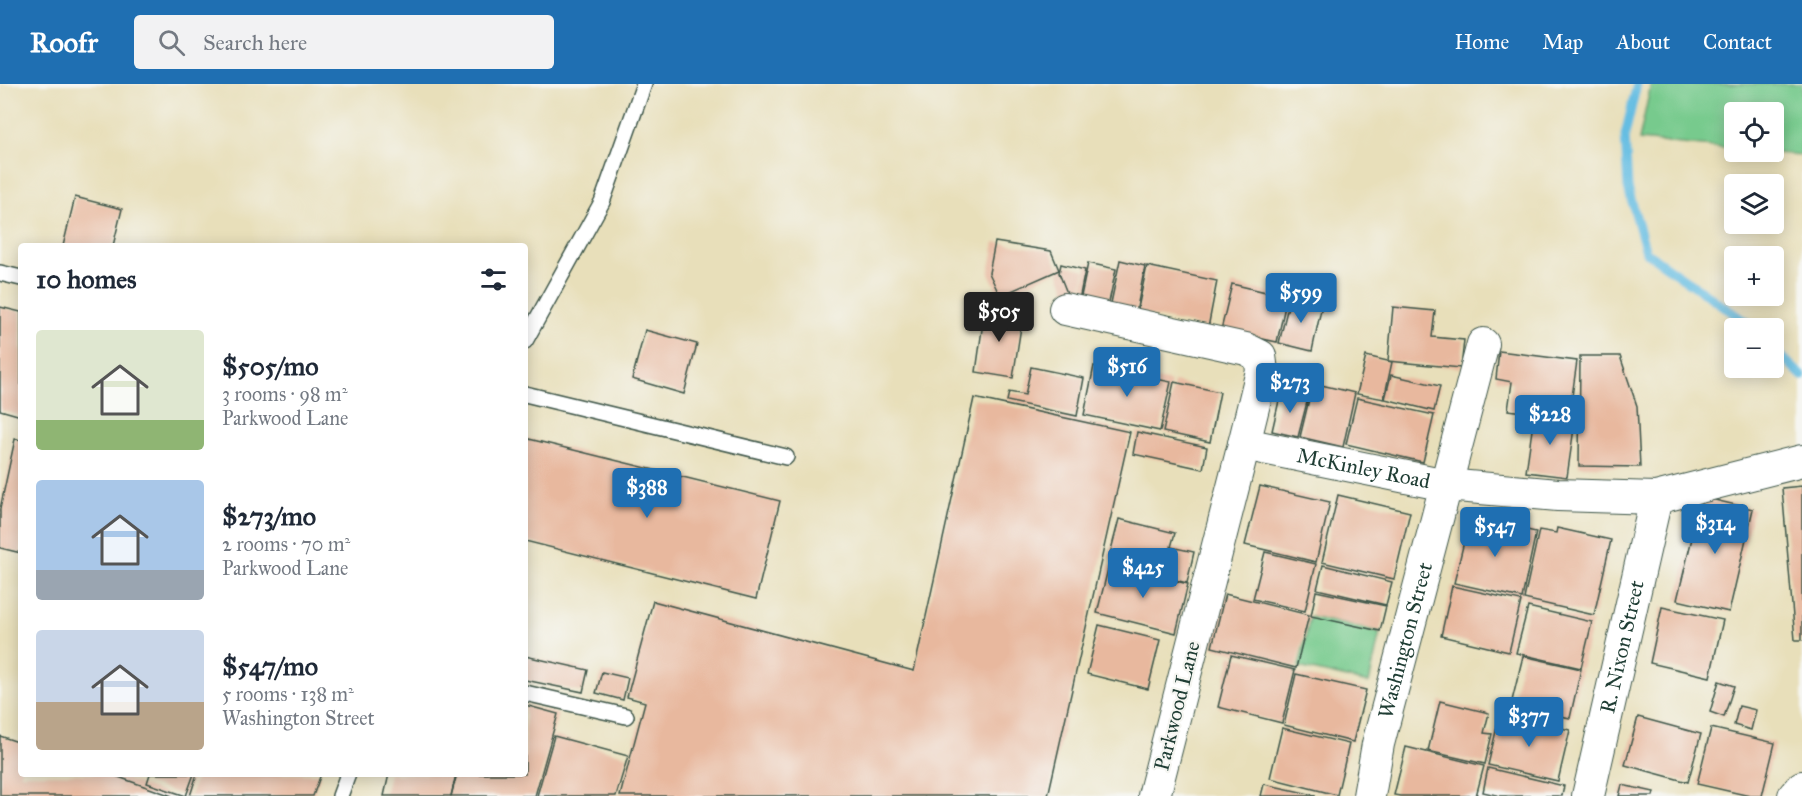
<!DOCTYPE html>
<html lang="en">
<head>
<meta charset="utf-8">
<style>
  body { margin:0; font-family:"IM FELL Great Primer",serif; background:#f2f2f3; color:#1f2937; height:100vh; display:flex; flex-direction:column; font-size:22px; white-space:nowrap }
  * { box-sizing:border-box; margin:0 }
  p { font-size:20px; color:#747a83 }
  .icon { flex:none; width:33px; height:33px; fill:none; stroke:currentColor; stroke-width:2; stroke-linecap:round; stroke-linejoin:round }
  .map { position:relative; flex:1; overflow:hidden }
  .details { position:absolute; left:18px; top:159px; width:510px; height:534px; display:flex; flex-direction:column; background:#fff; border-radius:6px; box-shadow:0 3px 15px #0003 }
  .details>* { flex:none }
  .tools { position:absolute; left:1724px; top:18px; display:grid; gap:12px }
  .tools a { display:grid; place-items:center; width:60px; height:60px; border-radius:6px; background:#fff; box-shadow:0 3px 15px #0003; font-size:30px }
  .price { position:absolute; translate:-50% -51px; padding:0 14px; border-radius:6px; background:#1f6fb2; color:#fff; font-size:20px; line-height:39px; filter:drop-shadow(0 2px 3px #0008) }
  .price::after { content:''; position:absolute; left:50%; top:36px; width:18px; height:14px; margin-left:-9px; background:inherit; clip-path:polygon(0 0,100% 0,50% 100%) }
  .price.on { background:#222; color:#fff }
  ul { padding:0; list-style:none }
  li { display:flex; align-items:center; gap:18px; height:150px; padding:0 18px }
  li span { display:grid; place-items:center; flex:none; width:168px; height:120px; border-radius:6px; color:#555 }
  li>.icon { margin-inline-start:auto }
  span .icon { width:72px; height:72px; fill:#fffc; stroke-width:1 }
  li b { font-size:26px }
  h2 { display:flex; justify-content:space-between; align-items:center; height:72px; padding:0 18px; font-size:26px }
  header { display:flex; align-items:center; gap:36px; box-sizing:border-box; height:84px; padding:0 30px; background:#1f6fb2; color:#fff }
  header strong { font-size:28px }
  nav { display:flex; gap:33px; margin-inline-start:auto; font-size:21px }
  .search { width:420px; height:54px; background:#f2f2f3; display:flex; align-items:center; gap:15px; box-sizing:border-box; padding:0 21px; border-radius:6px; color:#747a83; font-size:22px }
  .map>svg:first-child { display:block }
  .green { fill:#77ca8d; stroke:#4b8460; stroke-width:1.5 }
  .lines { fill:none; stroke-linecap:round; stroke-linejoin:round }
  .stream { stroke:#65bde2; stroke-width:9 }
  .building { fill:#e8b89e }
  .lane-casing { stroke:#3d5548; stroke-width:18 }
  .street-casing { stroke:#3d5548; stroke-width:34 }
  .lane { stroke:#fff; stroke-width:15 }
  .street { stroke:#fff; stroke-width:32 }
  .labels { text-anchor:middle; stroke-width:4.5; stroke-linejoin:round; paint-order:stroke }
  .street-label { font-size:21px; fill:#1f3d34; stroke:#f6f6f2 }
</style>
</head>
<body>
<header>
<strong>Roofr</strong>
<div class="search"><svg class="icon" aria-label="search" viewBox="0 0 24 24"><circle cx="10" cy="10" r="6"/><path d="M15 15l6 6"/></svg>Search here</div>
<nav><a>Home</a><a>Map</a><a>About</a><a>Contact</a></nav>
</header>
<div class="map">
<svg width="1802" height="712" viewBox="0 0 1802 712">
  <rect width="100%" height="100%" fill="#f6f6f2"/>
  <filter id="ink" filterUnits="userSpaceOnUse"><feTurbulence type="fractalNoise" baseFrequency=".0167" numOctaves="2"/><feDisplacementMap in="SourceGraphic" scale="12" xChannelSelector="R" yChannelSelector="G"/><feConvolveMatrix kernelMatrix="1 2 1 2 8 2 1 2 1" color-interpolation-filters="sRGB"/></filter>
  <filter id="wash" filterUnits="userSpaceOnUse"><feTurbulence type="fractalNoise" baseFrequency=".008" numOctaves="4" result="noise"/><feDisplacementMap in="SourceGraphic" scale="24" xChannelSelector="R" yChannelSelector="G"/><feGaussianBlur stdDeviation="1.35" result="paint"/><feColorMatrix in="noise" values="0 0 0 0 0 0 0 0 0 0 0 0 0 0 0 0 0 1.4 0 .05"/><feComposite in="paint" operator="in"/></filter>
  <g filter="url(#wash)">
    <rect width="100%" height="100%" fill="#e8dfba"/>
    <g class="green">
      <path d="M1651 0H1802V71L1761 68H1773V28H1734V65L1639 56Z"/>
      <path d="M1310 533 1380 548 1369 599 1299 583Z"/>
    </g>
    <g class="lines">
      <g class="stream">
        <path d="M1637 0 1625 51 1628 104 1646 168 1746 238 1753 244"/>
        <path d="M1773 264 1802 292"/>
      </g>
    </g>
    <g id="blocks">
      <g class="building">
        <path d="M75 113 122 125 113 162H63Z"/>
        <path d="M995 158 1051 167 1059 186 1000 212 989 189Z"/>
        <path d="M1120 176 1145 182 1136 229 1110 224Z"/>
        <path d="M1088 179 1116 185 1108 223 1080 217Z"/>
        <path d="M1061 180 1085 186 1079 216 1069 214 1059 189Z"/>
        <path d="M1147 182 1217 197 1208 244 1137 229Z"/>
        <path d="M1773 184 1785 205 1773 212Z"/>
        <path d="M1232 200 1287 213 1277 258 1221 246Z"/>
        <path d="M1290 214 1322 221 1312 267 1279 259Z"/>
        <path d="M0 223 21 228V332L0 326Z"/>
        <path d="M1393 223 1435 227 1432 253 1464 256 1461 284 1388 277Z"/>
        <path d="M985 224 1023 230 1013 294 976 288Z"/>
        <path d="M645 246 697 260 684 310 632 295Z"/>
        <path d="M1499 267 1577 277 1569 334 1508 326 1512 298 1496 295Z"/>
        <path d="M1366 272 1392 278 1384 315 1357 310Z"/>
        <path d="M1580 272H1620L1637 322 1640 383 1579 382Z"/>
        <path d="M1094 282 1171 298 1160 347 1084 331Z"/>
        <path d="M1031 283 1084 294 1077 332 1007 317 1009 308 1025 311Z"/>
        <path d="M1391 291 1440 302 1434 327 1385 315Z"/>
        <path d="M1174 298 1220 308 1210 358 1163 348Z"/>
        <path d="M1313 299 1355 309 1343 363 1300 353Z"/>
        <path d="M1281 308 1308 314 1298 353 1272 347Z"/>
        <path d="M974 314 1130 348 1048 712H620L645 618 627 613 653 517 914 587Z"/>
        <path d="M1357 314 1434 331 1423 378 1346 360Z"/>
        <path d="M1534 332 1575 337 1567 393 1526 388Z"/>
        <path d="M1137 348 1207 363 1203 385 1133 370Z"/>
        <path d="M525 354 780 417 756 515 525 457Z"/>
        <path d="M15 355 21 356V469L0 464V425Z"/>
        <path d="M1260 402 1330 418 1316 478 1245 461Z"/>
        <path d="M1802 402V556H1795L1782 404Z"/>
        <path d="M1338 411 1410 428 1394 495 1322 478Z"/>
        <path d="M1702 413 1753 425 1729 528 1677 516Z"/>
        <path d="M1470 433 1536 448 1522 514 1454 499Z"/>
        <path d="M1119 435 1175 449 1171 463 1194 468 1187 499 1159 492 1160 487 1109 474Z"/>
        <path d="M1557 444 1611 456 1594 531 1524 515 1539 446 1556 449Z"/>
        <path d="M1265 468 1316 480 1305 527 1253 515Z"/>
        <path d="M1109 481 1188 500 1176 549 1097 529Z"/>
        <path d="M1323 481 1392 498 1386 521 1317 505Z"/>
        <path d="M1452 502 1521 517 1509 568 1441 552Z"/>
        <path d="M1316 507 1386 522 1380 547 1311 532Z"/>
        <path d="M1225 510 1309 531 1296 584 1212 563Z"/>
        <path d="M1528 523 1592 538 1581 584 1516 569Z"/>
        <path d="M1662 523 1723 536 1710 593 1650 579Z"/>
        <path d="M1099 541 1160 556 1148 605 1087 590Z"/>
        <path d="M1231 571 1295 586 1282 639 1218 623Z"/>
        <path d="M525 572 588 586 583 608 525 596Z"/>
        <path d="M1523 572 1581 585 1570 634 1511 621Z"/>
        <path d="M602 588 628 594 623 616 596 609Z"/>
        <path d="M1296 590 1366 606 1353 658 1284 641Z"/>
        <path d="M1719 597 1734 602 1724 633 1710 628Z"/>
        <path d="M1440 617 1489 629 1484 649 1492 650 1485 680 1428 667Z"/>
        <path d="M525 621 558 630 535 712H451L457 690H525Z"/>
        <path d="M1739 622 1756 626 1751 646 1734 641Z"/>
        <path d="M1500 630 1570 646 1558 697 1488 681Z"/>
        <path d="M1638 633 1701 650 1688 698 1625 681Z"/>
        <path d="M1282 644 1349 660 1337 711 1270 694Z"/>
        <path d="M1711 644 1775 659 1762 712H1750L1697 700Z"/>
        <path d="M0 652 21 659V690H110L172 712H0Z"/>
        <path d="M554 652 628 672 616 712H537Z"/>
        <path d="M1406 663 1484 682 1476 712H1400L1394 711Z"/>
        <path d="M1488 684 1564 702 1562 712H1500L1483 708Z"/>
        <path d="M150 690H194L186 712 147 699Z"/>
        <path d="M197 690H321L313 712H190Z"/>
        <path d="M389 690H456L451 712H384Z"/>
        <path d="M1264 700 1315 711V712H1261Z"/>
        <path d="M1622 701 1654 708 1653 712H1619Z"/>
      </g>
    </g>
  </g>
  <g filter="url(#ink)">
    <use href="#blocks" fill-opacity="0" stroke="#3d5548" stroke-width="1.5"/>
    <g class="lines">
      <g class="lane-casing">
        <g id="lane">
          <path d="M0 189 21 194"/>
          <path d="M525 257 602 118 644 0"/>
          <path d="M525 310 786 373"/>
          <path d="M525 609 626 632"/>
          <path d="M340 712 348 690"/>
        </g>
      </g>
      <g class="street-casing">
        <g id="street">
          <path d="M1065 225 1246 265 1260 272 1262 287 1244 360 1154 712"/>
          <path id="s1" d="M1244 360 1446 401 1558 411 1656 414 1802 377"/>
          <path id="s2" d="M1369 712 1378 660 1483 260"/>
          <path id="s3" d="M1588 712 1656 414"/>
          <path d="M1794 712 1802 703"/>
        </g>
      </g>
      <use href="#lane" class="lane"/>
      <use href="#street" class="street"/>
    </g>
  </g>
  <g class="labels">
    <g class="street-label">
      <text dy="7" stroke="none"><textPath href="#s1" startOffset="122">McKinley Road</textPath></text>
      <text dy="7" stroke="none"><textPath href="#s2" startOffset="160">Washington Street</textPath></text>
      <text dy="7" stroke="none"><textPath href="#s3" startOffset="153">R. Nixon Street</textPath></text>
      <text transform="translate(1177 622) rotate(-76)" y="7">Parkwood Lane</text>
    </g>
  </g>
</svg>
<div class="tools">
<a><svg class="icon" aria-label="locate" viewBox="0 0 24 24"><circle cx="12" cy="12" r="6"/><path d="M12 2v4M12 18v4M2 12h4M18 12h4"/></svg></a>
<a><svg class="icon" aria-label="layers" viewBox="0 0 24 24"><path d="M12 4l9 5-9 5-9-5zM3 14l9 5 9-5"/></svg></a>
<a>+</a>
<a>−</a>
</div>
<b class="price" style="left:1301px;top:240px">$599</b>
<b class="price on" style="left:999px;top:259px">$505</b>
<b class="price" style="left:1127px;top:314px">$516</b>
<b class="price" style="left:1290px;top:330px">$273</b>
<b class="price" style="left:1550px;top:362px">$228</b>
<b class="price" style="left:647px;top:435px">$388</b>
<b class="price" style="left:1715px;top:471px">$314</b>
<b class="price" style="left:1495px;top:474px">$547</b>
<b class="price" style="left:1143px;top:515px">$425</b>
<b class="price" style="left:1529px;top:664px">$377</b>
<section class="details">
<h2>10 homes<svg class="icon" aria-label="filters" viewBox="0 0 24 24"><path d="M4 7h16M4 17h16"/><circle cx="9" cy="7" r="2"/><circle cx="15" cy="17" r="2"/></svg></h2>
<ul>
<li><span style="background:linear-gradient(#dfe7d0 75%,#8fb573 0)"><svg class="icon" aria-label="home" viewBox="0 0 24 24"><path d="M3 11l9-7 9 7M6 9v11h12V9"/></svg></span><div><b>$505/mo</b><p>3 rooms · 98 m²</p><p>Parkwood Lane</p></div></li>
<li><span style="background:linear-gradient(#a9c7e8 75%,#9aa5b1 0)"><svg class="icon" aria-label="home" viewBox="0 0 24 24"><path d="M3 11l9-7 9 7M6 9v11h12V9"/></svg></span><div><b>$273/mo</b><p>2 rooms · 70 m²</p><p>Parkwood Lane</p></div></li>
<li><span style="background:linear-gradient(#c9d6e8 60%,#b9a48a 0)"><svg class="icon" aria-label="home" viewBox="0 0 24 24"><path d="M3 11l9-7 9 7M6 9v11h12V9"/></svg></span><div><b>$547/mo</b><p>5 rooms · 138 m²</p><p>Washington Street</p></div></li>
</ul>
</section>
</div>
</body>
</html>
